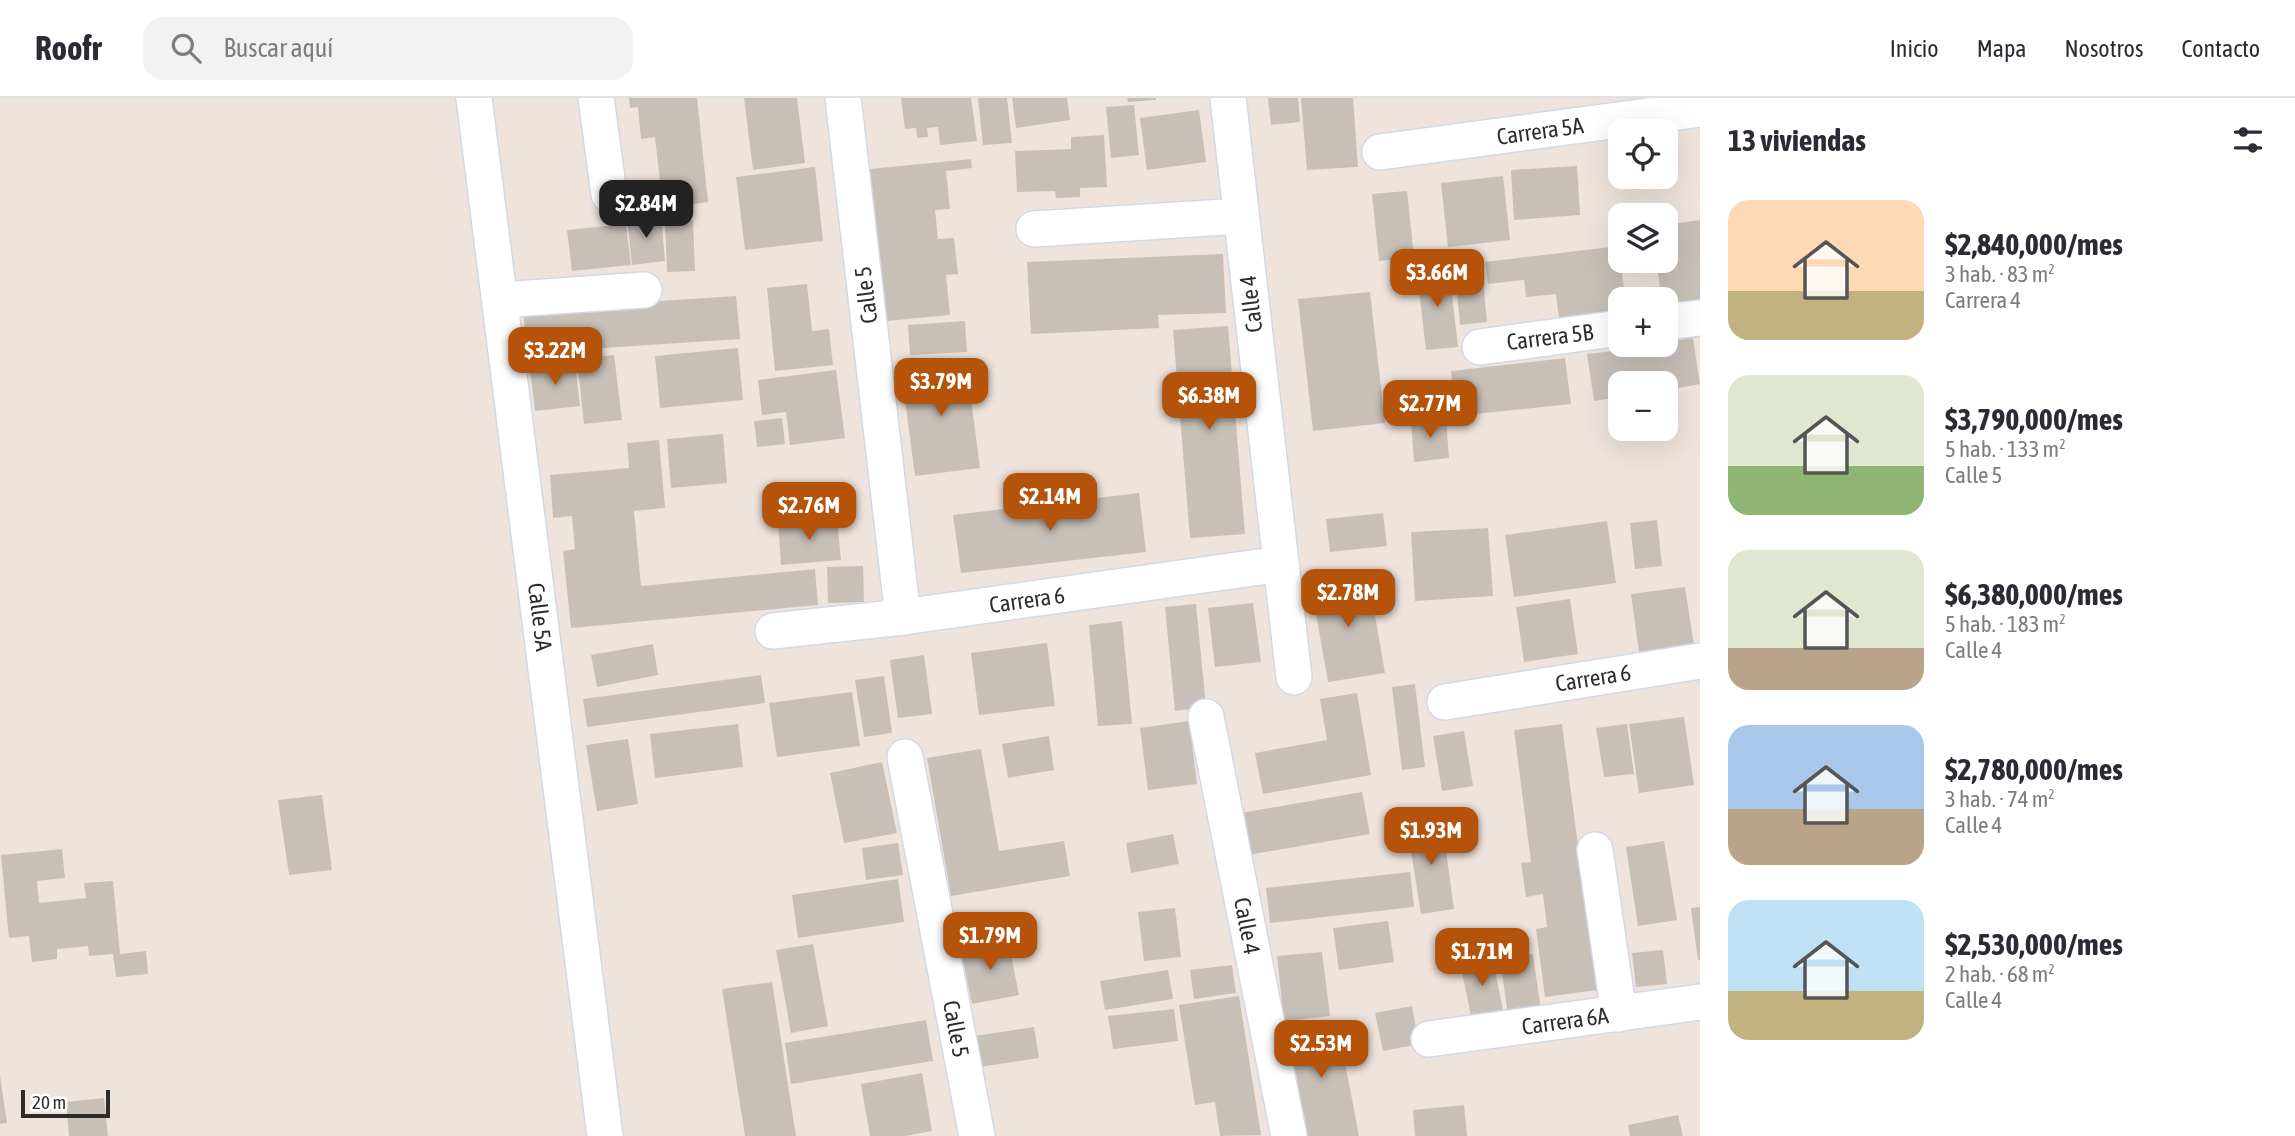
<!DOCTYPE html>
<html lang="es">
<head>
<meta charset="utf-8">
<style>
  body { margin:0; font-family:"Asap Condensed",sans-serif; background:#f2f2f3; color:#2b2b33; height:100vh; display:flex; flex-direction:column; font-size:26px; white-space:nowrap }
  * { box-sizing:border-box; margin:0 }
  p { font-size:23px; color:#7c7c81 }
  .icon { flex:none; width:38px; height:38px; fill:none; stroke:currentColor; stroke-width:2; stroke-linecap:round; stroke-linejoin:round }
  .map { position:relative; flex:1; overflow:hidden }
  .drawer { display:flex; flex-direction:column; background:#fff; width:595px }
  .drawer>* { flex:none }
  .fabs { position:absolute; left:1608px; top:21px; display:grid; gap:14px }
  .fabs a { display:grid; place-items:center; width:70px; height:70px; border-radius:14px; background:#fff; box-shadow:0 7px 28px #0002; font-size:35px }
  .scale { position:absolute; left:21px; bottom:18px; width:89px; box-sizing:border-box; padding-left:7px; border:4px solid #2c2c2c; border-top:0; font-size:19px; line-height:24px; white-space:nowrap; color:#2c2c2c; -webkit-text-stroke:5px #fff; paint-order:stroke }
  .price { position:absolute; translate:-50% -60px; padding:0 16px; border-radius:14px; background:#b45309; color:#fff; font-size:23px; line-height:46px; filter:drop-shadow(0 2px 4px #0008) }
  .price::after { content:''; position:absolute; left:50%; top:42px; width:21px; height:16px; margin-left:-10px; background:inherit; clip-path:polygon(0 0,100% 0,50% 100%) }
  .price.selected { background:#222; color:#fff }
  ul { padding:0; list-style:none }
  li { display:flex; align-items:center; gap:21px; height:175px; padding:0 28px }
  li span { display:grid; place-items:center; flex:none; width:196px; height:140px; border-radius:21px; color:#555 }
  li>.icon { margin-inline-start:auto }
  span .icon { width:84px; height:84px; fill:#fffc; stroke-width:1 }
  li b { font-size:30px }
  h2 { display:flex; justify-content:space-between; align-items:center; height:84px; padding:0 28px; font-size:30px }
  header { display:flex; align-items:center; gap:42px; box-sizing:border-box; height:98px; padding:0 35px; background:#fff; border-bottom:2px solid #e1e1e2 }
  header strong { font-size:33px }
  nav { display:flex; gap:38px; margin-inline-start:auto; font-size:24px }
  .search { width:490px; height:63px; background:#f2f2f3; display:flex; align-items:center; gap:18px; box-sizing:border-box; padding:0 24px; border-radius:21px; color:#7c7c81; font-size:26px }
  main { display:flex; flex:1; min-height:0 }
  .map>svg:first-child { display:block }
  .building { fill:#c7c0b9 }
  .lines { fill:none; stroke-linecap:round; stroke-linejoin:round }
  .street-casing { stroke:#d2d9e6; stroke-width:38 }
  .street { stroke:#fff; stroke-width:35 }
  .labels { text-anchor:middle; stroke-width:6; stroke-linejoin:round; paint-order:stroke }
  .street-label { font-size:23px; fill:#2c2c2c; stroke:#fff }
</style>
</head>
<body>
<header>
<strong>Roofr</strong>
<div class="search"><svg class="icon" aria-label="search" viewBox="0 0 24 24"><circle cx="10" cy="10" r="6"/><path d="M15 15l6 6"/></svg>Buscar aquí</div>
<nav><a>Inicio</a><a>Mapa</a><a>Nosotros</a><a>Contacto</a></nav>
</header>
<main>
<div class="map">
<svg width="1700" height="1038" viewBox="0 0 1700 1038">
  <rect width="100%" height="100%" fill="#efe4dd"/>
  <g class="building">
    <path d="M629 0H697L708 104 663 110 655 39 641 41 638 9 630 10Z"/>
    <path d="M744 0H797L805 65 753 72Z"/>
    <path d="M901 0H971L977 43 940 47 938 29 927 30 928 39 917 40 916 30 905 31Z"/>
    <path d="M978 0H1007L1012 45 983 47Z"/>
    <path d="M1012 0H1067L1070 22 1016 30Z"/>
    <path d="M1127 0H1156V2L1128 4Z"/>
    <path d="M1268 0H1298L1300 24 1271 27Z"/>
    <path d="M1301 0H1353L1358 69 1307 72Z"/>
    <path d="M1134 7 1139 57 1111 60 1106 9Z"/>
    <path d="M1199 12 1206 64 1147 72 1140 20Z"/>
    <path d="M1104 37 1107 89 1080 90V99L1056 100 1055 93 1017 94 1015 53 1071 51V39Z"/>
    <path d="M971 61 972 70 946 73 950 111 935 112 938 141 954 140 958 176 946 177 950 217 886 223 870 71Z"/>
    <path d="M1577 68 1580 117 1514 122 1511 72Z"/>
    <path d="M815 69 823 143 745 152 736 79Z"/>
    <path d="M1503 78 1510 142 1448 149 1441 85Z"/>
    <path d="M1407 93 1414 159 1379 163 1372 96Z"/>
    <path d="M661 117 665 163 632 167 627 120Z"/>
    <path d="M693 122 695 173 667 174 665 123Z"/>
    <path d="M1700 122V212L1666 217V201H1662L1656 163H1666V127Z"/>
    <path d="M626 126 631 167 572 173 567 132Z"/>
    <path d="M1619 148 1625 201H1620V214L1559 221 1556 196 1526 199 1524 182 1488 186 1485 164Z"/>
    <path d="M1223 156 1226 215 1158 217 1159 230 1031 236 1027 164Z"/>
    <path d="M1481 160 1487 224 1460 227 1454 163Z"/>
    <path d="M1449 171 1458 249 1426 252 1417 174Z"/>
    <path d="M807 186 812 233 829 231 833 267 775 273 767 190Z"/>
    <path d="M1370 194 1385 325 1313 333 1298 201Z"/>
    <path d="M736 198 740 241 527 255 523 212Z"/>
    <path d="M965 223 967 254 910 257 908 227Z"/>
    <path d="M1228 228 1245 436 1190 440 1173 232Z"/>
    <path d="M1693 240 1700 286 1666 292V285H1620V299L1594 303 1587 256 1666 247V244Z"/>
    <path d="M738 250 743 302 660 310 655 258Z"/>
    <path d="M614 257 622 322 584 326 577 261Z"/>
    <path d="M1565 260 1571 306 1456 318 1451 273Z"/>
    <path d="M966 262 980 370 915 378 901 271Z"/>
    <path d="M575 265 580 308 535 313 530 270Z"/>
    <path d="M836 272 845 340 790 347 786 314 762 317 758 282Z"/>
    <path d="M782 320 785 346 757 349 754 323Z"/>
    <path d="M1446 321 1449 360 1414 364 1411 323Z"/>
    <path d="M723 336 727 385 671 390 667 341Z"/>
    <path d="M659 342 665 410 634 413 641 488 815 471 818 507 571 530 563 453 575 451 572 418 553 420 550 377 629 370 627 345Z"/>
    <path d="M1139 395 1146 454 961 475 953 417Z"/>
    <path d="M1383 415 1387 448 1330 454 1326 421Z"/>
    <path d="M837 421 841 462 781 467 778 426Z"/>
    <path d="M1657 422 1662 468 1635 471 1630 425Z"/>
    <path d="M1607 423 1616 485 1514 499 1505 437Z"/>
    <path d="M1488 430 1493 498 1415 503 1411 434Z"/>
    <path d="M863 468 864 504 828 505 827 469Z"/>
    <path d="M1368 477 1385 575 1328 584 1311 487Z"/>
    <path d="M1685 489 1695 554 1640 561 1631 496Z"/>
    <path d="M1570 501 1578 556 1524 564 1516 509Z"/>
    <path d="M1253 505 1261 564 1215 569 1208 510Z"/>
    <path d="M1196 506 1206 609 1175 613 1165 509Z"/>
    <path d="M1122 523 1132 626 1098 628 1089 527Z"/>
    <path d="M1047 545 1055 608 979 617 971 555Z"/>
    <path d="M653 546 658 577 597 589 591 557Z"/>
    <path d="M924 557 932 616 898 620 890 562Z"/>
    <path d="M761 577 765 605 587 629 583 601Z"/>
    <path d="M884 578 892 635 864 639 855 582Z"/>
    <path d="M1415 586 1425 669 1402 672 1392 589Z"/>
    <path d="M852 594 860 648 777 659 769 605Z"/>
    <path d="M1357 595 1371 677 1263 696 1255 655 1327 642 1320 601Z"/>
    <path d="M1684 619 1694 687 1639 695 1629 626Z"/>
    <path d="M1189 623 1197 686 1148 692 1140 630Z"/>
    <path d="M738 626 743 669 655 680 650 636Z"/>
    <path d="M1562 626 1597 892 1545 899 1536 831 1547 829 1543 796 1526 799 1521 765 1531 764 1514 632Z"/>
    <path d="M1627 626 1634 676 1604 679 1596 630Z"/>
    <path d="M1464 633 1473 688 1442 693 1433 638Z"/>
    <path d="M1049 638 1054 672 1008 680 1002 646Z"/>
    <path d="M628 641 638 706 597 713 586 647Z"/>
    <path d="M981 651 999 753 1064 743 1070 778 951 798 927 660Z"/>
    <path d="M882 664 897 735 844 745 830 675Z"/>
    <path d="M1362 694 1370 736 1248 757 1241 715Z"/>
    <path d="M322 697 332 772 289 777 278 702Z"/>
    <path d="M1442 723 1454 811 1421 816 1407 728Z"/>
    <path d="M1173 736 1179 766 1131 775 1126 745Z"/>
    <path d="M1664 743 1677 822 1638 828 1626 749Z"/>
    <path d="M898 745 903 777 866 782 862 750Z"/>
    <path d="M62 751 65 780 37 783 39 805 86 800 84 785 113 783 120 856 146 853 148 876 116 879 113 856 89 858 88 848 57 851V861L32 864 29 838 9 840 1 757Z"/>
    <path d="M1410 774 1414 809 1270 825 1266 790Z"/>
    <path d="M898 781 904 824 798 840 792 797Z"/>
    <path d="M1700 809V862H1698L1691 810Z"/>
    <path d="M1175 810 1181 859 1144 863 1138 814Z"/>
    <path d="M1388 823 1394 864 1339 872 1333 830Z"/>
    <path d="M1008 842 1019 897 972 906 961 852Z"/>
    <path d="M813 846 828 928 791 935 776 852Z"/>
    <path d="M1663 852 1667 886 1636 889 1632 855Z"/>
    <path d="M1322 854 1330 918 1284 923 1277 858Z"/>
    <path d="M1533 856 1542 920 1509 925 1500 860Z"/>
    <path d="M1493 863 1503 912 1471 918 1461 869Z"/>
    <path d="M1232 867 1236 895 1194 901 1190 872Z"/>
    <path d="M1168 872 1173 901 1105 912 1100 883Z"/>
    <path d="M772 884 796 1038H745L722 891Z"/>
    <path d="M1239 898 1261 1037 1220 1038 1215 1004 1195 1007 1179 907Z"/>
    <path d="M1412 908 1419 946 1383 953 1375 915Z"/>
    <path d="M1174 911 1178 943 1113 951 1108 918Z"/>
    <path d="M926 922 933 963 791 986 785 945Z"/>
    <path d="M1337 922 1359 1038H1303L1283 932Z"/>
    <path d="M1034 929 1039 960 979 969 974 938Z"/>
    <path d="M922 975 932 1033 905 1038H870L861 986Z"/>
    <path d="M0 977 7 1025 0 1026Z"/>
    <path d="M104 1000 108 1038H69L66 1004Z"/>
    <path d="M1464 1007 1467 1038H1415L1413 1012Z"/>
    <path d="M1678 1017 1683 1038H1630L1628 1027Z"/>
  </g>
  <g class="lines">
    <g class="street-casing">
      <g id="street">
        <path d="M474 0 605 1038"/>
        <path d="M596 0 609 96"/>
        <path d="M843 0 903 519"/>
        <path d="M1228 0 1294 579"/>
        <path d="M1380 54 1700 11"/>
        <path d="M1034 131 1241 118"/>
        <path d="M500 202 644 192"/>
        <path d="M1666 224 1700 220"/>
        <path d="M1480 249 1620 230"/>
        <path d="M773 533 903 519 1281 466"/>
        <path d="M1445 604 1700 563"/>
        <path d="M1206 619 1289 1038"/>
        <path d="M905 659 977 1038"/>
        <path d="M1595 752 1619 916"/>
        <path d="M1429 941 1700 904"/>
      </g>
    </g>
    <use href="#street" class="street"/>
  </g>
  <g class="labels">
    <g class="street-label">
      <text transform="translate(1540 33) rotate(-8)" y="8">Carrera 5A</text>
      <text transform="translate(866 197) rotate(-97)" y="8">Calle 5</text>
      <text transform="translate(1251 206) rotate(-97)" y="8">Calle 4</text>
      <text transform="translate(1550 239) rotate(-7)" y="8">Carrera 5B</text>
      <text transform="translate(1027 502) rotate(-8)" y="8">Carrera 6</text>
      <text transform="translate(540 519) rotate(83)" y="8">Calle 5A</text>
      <text transform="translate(1593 580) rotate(-9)" y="8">Carrera 6</text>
      <text transform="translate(1247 828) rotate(79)" y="8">Calle 4</text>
      <text transform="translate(1565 923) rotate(-8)" y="8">Carrera 6A</text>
      <text transform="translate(956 931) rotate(79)" y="8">Calle 5</text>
    </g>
  </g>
</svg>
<div class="fabs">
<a><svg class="icon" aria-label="locate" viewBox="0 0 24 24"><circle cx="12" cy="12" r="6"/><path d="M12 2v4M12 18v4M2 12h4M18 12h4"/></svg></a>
<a><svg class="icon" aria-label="layers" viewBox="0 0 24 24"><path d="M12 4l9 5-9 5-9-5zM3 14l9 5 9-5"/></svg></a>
<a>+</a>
<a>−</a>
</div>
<div class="scale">20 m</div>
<b class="price selected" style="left:646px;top:142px">$2.84M</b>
<b class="price" style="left:1437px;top:211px">$3.66M</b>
<b class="price" style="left:555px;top:289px">$3.22M</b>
<b class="price" style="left:941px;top:320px">$3.79M</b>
<b class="price" style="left:1209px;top:334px">$6.38M</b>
<b class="price" style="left:1430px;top:342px">$2.77M</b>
<b class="price" style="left:1050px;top:435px">$2.14M</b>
<b class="price" style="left:809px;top:444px">$2.76M</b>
<b class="price" style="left:1348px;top:531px">$2.78M</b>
<b class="price" style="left:1431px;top:769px">$1.93M</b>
<b class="price" style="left:990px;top:874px">$1.79M</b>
<b class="price" style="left:1482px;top:890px">$1.71M</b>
<b class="price" style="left:1321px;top:982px">$2.53M</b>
</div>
<section class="drawer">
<h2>13 viviendas<svg class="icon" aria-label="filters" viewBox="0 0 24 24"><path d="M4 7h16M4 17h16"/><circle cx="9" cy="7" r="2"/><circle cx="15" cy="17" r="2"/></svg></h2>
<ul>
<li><span style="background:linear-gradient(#ffd9b3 65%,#c2b280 0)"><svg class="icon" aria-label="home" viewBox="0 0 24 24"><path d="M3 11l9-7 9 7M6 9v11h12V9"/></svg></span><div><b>$2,840,000/mes</b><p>3 hab. · 83 m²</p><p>Carrera 4</p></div></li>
<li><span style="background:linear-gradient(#dfe7d0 65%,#8fb573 0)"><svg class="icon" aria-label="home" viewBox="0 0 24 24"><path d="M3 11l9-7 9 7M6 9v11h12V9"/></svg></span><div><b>$3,790,000/mes</b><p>5 hab. · 133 m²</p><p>Calle 5</p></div></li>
<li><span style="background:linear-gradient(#dfe7d0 70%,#b9a48a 0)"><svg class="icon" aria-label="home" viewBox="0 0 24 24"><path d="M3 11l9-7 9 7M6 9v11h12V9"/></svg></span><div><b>$6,380,000/mes</b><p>5 hab. · 183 m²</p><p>Calle 4</p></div></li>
<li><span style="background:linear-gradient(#a9c7e8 60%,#b9a48a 0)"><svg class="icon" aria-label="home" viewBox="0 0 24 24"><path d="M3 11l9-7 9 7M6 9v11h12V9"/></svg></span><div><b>$2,780,000/mes</b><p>3 hab. · 74 m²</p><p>Calle 4</p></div></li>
<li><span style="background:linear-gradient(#bfe0f5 65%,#c2b280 0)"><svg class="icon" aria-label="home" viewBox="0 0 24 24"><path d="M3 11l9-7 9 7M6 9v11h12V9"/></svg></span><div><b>$2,530,000/mes</b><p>2 hab. · 68 m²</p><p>Calle 4</p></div></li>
</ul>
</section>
</main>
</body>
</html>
